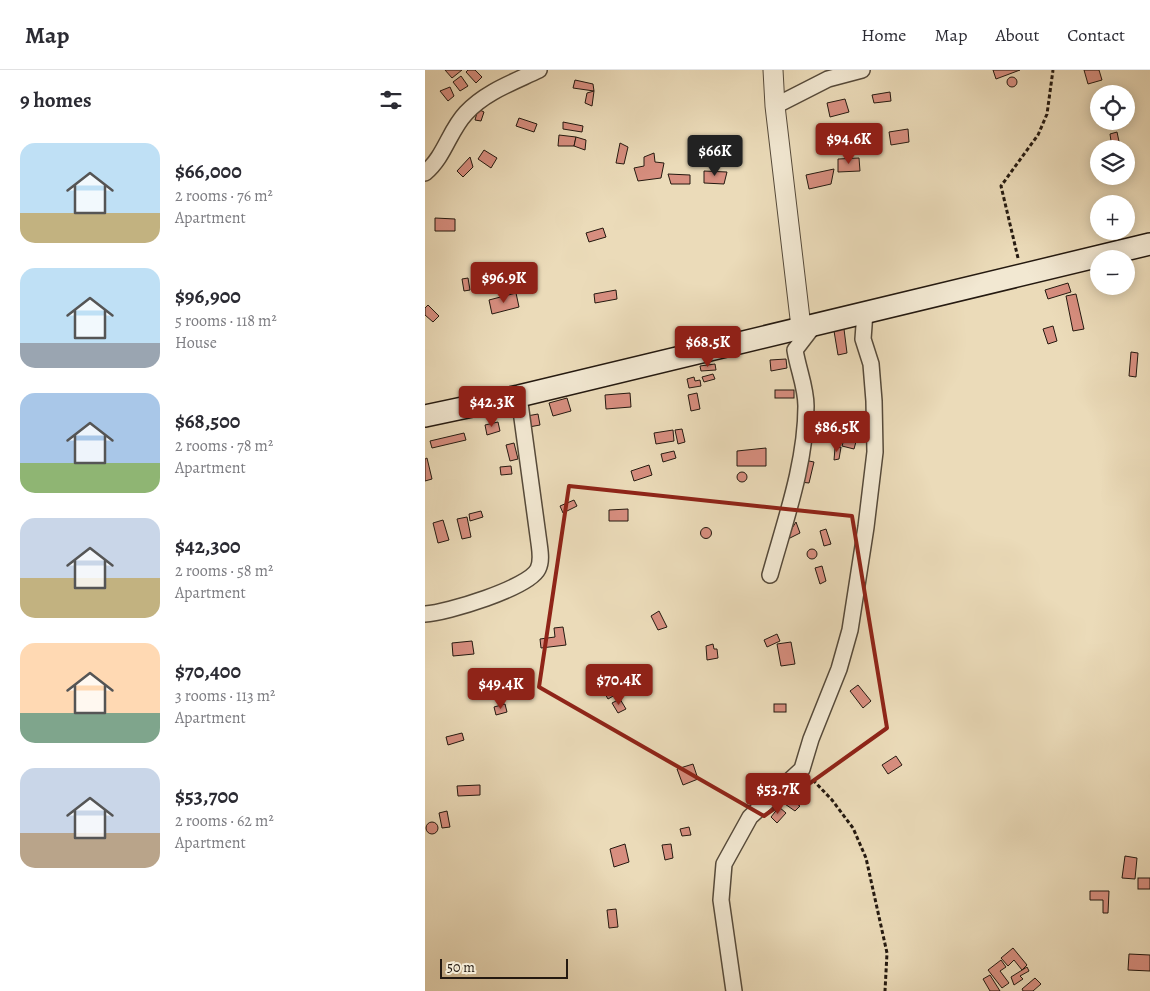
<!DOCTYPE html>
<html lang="en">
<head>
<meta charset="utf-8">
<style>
  body { margin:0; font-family:Alegreya,serif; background:#f7f7f7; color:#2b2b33; height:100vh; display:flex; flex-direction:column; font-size:19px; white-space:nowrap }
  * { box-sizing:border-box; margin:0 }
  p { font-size:16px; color:#7c7c81 }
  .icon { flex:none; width:28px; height:28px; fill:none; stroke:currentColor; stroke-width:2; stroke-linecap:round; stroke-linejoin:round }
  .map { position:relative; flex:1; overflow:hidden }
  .details { display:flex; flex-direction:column; background:#fff; width:425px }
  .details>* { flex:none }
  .buttons { position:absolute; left:665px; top:15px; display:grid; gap:10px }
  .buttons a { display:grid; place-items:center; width:45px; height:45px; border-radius:50%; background:#fff; box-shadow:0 2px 12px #0003; font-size:25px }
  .scale { position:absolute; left:15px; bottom:12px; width:128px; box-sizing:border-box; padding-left:5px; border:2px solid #241910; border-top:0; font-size:14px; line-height:18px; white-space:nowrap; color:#241910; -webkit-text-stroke:4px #f2e8d2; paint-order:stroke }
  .price { position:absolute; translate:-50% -42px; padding:0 11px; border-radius:5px; background:#8f2418; color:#fff; font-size:16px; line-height:32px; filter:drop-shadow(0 1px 2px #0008) }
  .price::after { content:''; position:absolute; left:50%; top:30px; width:15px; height:11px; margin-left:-8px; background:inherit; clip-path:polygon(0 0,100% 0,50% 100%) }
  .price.active { background:#222; color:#fff }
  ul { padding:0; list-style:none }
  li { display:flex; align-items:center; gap:15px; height:125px; padding:0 20px }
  li span { display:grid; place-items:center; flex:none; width:140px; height:100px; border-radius:15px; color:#555 }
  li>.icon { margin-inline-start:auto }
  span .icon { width:60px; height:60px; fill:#fffc; stroke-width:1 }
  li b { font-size:21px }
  h2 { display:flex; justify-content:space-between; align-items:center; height:60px; padding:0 20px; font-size:21px }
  header { display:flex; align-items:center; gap:30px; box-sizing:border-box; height:70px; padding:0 25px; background:#fff; border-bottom:1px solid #e1e1e2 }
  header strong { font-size:24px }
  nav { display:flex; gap:28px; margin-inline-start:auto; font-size:18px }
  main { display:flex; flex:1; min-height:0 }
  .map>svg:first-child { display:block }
  .building { fill:#d78e7f; stroke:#241910 }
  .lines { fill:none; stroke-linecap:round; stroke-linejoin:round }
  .minor-casing { stroke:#564a3a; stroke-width:18 }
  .tertiary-casing { stroke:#564a3a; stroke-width:21 }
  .secondary-casing { stroke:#241910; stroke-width:24 }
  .path { stroke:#241910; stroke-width:3; stroke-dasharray:4 2.5; stroke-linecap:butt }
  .minor { stroke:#f2e8d2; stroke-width:15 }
  .tertiary { stroke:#f2e8d2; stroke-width:19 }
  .secondary { stroke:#f2e8d2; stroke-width:21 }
  .marked { fill:none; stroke:#8f2418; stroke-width:4; stroke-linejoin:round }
</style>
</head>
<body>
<header>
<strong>Map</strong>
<nav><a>Home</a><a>Map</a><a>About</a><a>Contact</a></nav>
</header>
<main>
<section class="details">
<h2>9 homes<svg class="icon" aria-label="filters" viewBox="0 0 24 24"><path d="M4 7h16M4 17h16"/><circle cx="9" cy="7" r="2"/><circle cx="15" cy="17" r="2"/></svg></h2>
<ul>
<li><span style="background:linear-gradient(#bfe0f5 70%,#c2b280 0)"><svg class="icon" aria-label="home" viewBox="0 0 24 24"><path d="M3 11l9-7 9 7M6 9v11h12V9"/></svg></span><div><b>$66,000</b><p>2 rooms · 76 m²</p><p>Apartment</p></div></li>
<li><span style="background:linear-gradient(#bfe0f5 75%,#9aa5b1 0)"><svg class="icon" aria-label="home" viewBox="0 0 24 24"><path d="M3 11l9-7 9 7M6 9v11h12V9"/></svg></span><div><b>$96,900</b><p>5 rooms · 118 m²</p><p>House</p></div></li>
<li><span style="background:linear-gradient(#a9c7e8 70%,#8fb573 0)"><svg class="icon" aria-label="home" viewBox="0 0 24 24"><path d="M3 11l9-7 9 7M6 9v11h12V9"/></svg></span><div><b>$68,500</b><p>2 rooms · 78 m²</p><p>Apartment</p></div></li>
<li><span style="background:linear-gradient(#c9d6e8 60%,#c2b280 0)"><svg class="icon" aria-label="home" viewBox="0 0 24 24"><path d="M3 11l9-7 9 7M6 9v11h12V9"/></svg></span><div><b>$42,300</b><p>2 rooms · 58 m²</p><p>Apartment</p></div></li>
<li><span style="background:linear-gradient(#ffd9b3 70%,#7fa58c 0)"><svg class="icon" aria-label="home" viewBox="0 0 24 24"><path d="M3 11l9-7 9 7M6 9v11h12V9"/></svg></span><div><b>$70,400</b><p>3 rooms · 113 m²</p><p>Apartment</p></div></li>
<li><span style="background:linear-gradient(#c9d6e8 65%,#b9a48a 0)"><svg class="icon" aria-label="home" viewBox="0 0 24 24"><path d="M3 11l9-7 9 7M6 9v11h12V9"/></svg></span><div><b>$53,700</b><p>2 rooms · 62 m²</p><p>Apartment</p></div></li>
</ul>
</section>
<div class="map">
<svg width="725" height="921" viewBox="0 0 725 921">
  <rect width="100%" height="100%" fill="#ebdbb9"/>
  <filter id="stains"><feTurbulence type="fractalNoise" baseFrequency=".004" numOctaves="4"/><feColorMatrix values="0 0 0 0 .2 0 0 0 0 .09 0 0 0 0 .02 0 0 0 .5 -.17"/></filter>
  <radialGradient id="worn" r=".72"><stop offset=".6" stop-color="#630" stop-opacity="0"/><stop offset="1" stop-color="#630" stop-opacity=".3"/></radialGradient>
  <g class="building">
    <path d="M20 0H37L27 8Z"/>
    <path d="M43 0H50L57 7 51 13 41 2Z"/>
    <path d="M568 0H595L571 9Z"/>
    <path d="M659 0H674L677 10 663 14Z"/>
    <path d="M36 6 43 16 35 21 28 12Z"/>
    <circle cx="587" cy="12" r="5"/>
    <path d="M150 10 168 14 169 21 148 18Z"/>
    <path d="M25 17 29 26 23 31 15 21Z"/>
    <path d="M169 21 167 36 160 33 162 23Z"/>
    <path d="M465 22 466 31 449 33 447 25Z"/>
    <path d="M420 29 424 42 405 47 402 33Z"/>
    <path d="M53 39 59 42 56 51 50 50Z"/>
    <path d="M94 48 112 54 109 62 91 56Z"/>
    <path d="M138 52 158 56 157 62 138 59Z"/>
    <path d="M483 59 484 72 466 75 464 62Z"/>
    <path d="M430 60H439L438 77 429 76Z"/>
    <path d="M692 62 695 76 687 78 685 64Z"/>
    <path d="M134 65 151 67 149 76H133Z"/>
    <path d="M151 67 161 70 160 80 149 76Z"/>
    <path d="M195 73 203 77 199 94 191 93Z"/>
    <path d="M59 80 72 88 66 98 53 89Z"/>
    <path d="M229 83 230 92 239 93 236 108 213 111 209 98 219 96V87Z"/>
    <path d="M45 87 48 97 38 107 32 101Z"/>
    <path d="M434 88 435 101 413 102V89Z"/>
    <path d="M409 99 406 114 384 119 381 105Z"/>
    <path d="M279 101 302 102 299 114 279 113Z"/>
    <path d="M243 104 265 105V114H246Z"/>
    <path d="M10 148 30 149V161H10Z"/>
    <path d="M178 158 181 167 164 172 161 163Z"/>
    <path d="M66 198 69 206 56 210 53 203Z"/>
    <path d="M43 208 45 220 39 221 37 209Z"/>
    <path d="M643 213 646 222 623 229 620 220Z"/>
    <path d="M191 220 192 229 170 233 169 224Z"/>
    <path d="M91 223 94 237 67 244 64 230Z"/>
    <path d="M651 224 659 259 648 261 641 226Z"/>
    <path d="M3 235 14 246 8 252 0 245V238Z"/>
    <path d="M628 256 632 271 623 274 618 259Z"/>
    <path d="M419 259 422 283 413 285 409 261Z"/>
    <path d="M706 282 713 283 711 307 704 306Z"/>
    <path d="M361 289 362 298 346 301 345 290Z"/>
    <path d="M290 294 291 300 276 301 275 296Z"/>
    <path d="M288 304 290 309 279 312 277 307Z"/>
    <path d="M269 307 270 311 275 310 276 316 264 318 262 309Z"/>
    <rect x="350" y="320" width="19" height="8"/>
    <path d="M205 323 206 337 181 339 180 325Z"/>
    <path d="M272 323 275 339 266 341 263 325Z"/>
    <path d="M142 328 146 341 128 346 124 333Z"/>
    <path d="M113 344 115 355 93 359 91 348Z"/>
    <path d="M73 352 75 361 62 365 60 355Z"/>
    <path d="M257 359 260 372 253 374 250 360Z"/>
    <path d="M248 360 249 371 231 374 229 363Z"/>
    <path d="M39 363 41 370 7 378 5 371Z"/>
    <path d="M420 366 432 368 429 379 417 376Z"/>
    <path d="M89 373 93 389 85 391 81 375Z"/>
    <path d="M416 377 414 389 409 390 410 378Z"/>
    <path d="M341 378V396H312V381Z"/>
    <path d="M249 381 251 388 238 392 236 384Z"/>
    <path d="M2 388 7 409 0 411V389Z"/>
    <path d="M379 390 389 392 384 413 375 412Z"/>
    <path d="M224 395 227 405 209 411 206 401Z"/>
    <path d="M86 396 87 404 76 405 75 397Z"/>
    <circle cx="317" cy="407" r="5"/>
    <path d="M149 430 152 436 138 443 135 436Z"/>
    <path d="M203 439V451H184V440Z"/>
    <path d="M56 441 58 447 45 451 44 444Z"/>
    <path d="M42 447 46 467 37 469 32 449Z"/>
    <path d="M18 450 24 470 13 473 8 453Z"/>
    <path d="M371 452 375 463 361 470 364 463Z"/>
    <circle cx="281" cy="463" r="5.5"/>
    <path d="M401 459 406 474 399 476 395 461Z"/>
    <circle cx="387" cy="484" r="5"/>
    <path d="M397 496 401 511 395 514 390 498Z"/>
    <path d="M234 541 242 557 233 560 226 546Z"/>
    <path d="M138 557 141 575 116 578 115 569 130 567 129 558Z"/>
    <path d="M352 564 355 571 342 577 339 570Z"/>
    <path d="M47 571 49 584 28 586 27 573Z"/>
    <path d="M366 572 370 594 356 596 352 574Z"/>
    <path d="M288 574 289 579H292L293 588 282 590 281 576Z"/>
    <path d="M184 613 190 625 183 629 176 617Z"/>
    <path d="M433 615 446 631 438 638 425 621Z"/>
    <path d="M195 629 201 639 193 643 187 633Z"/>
    <path d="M80 634 82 642 71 645 69 637Z"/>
    <rect x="349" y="634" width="12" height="8"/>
    <path d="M37 663 39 670 23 675 21 667Z"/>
    <path d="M471 686 477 695 463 704 457 695Z"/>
    <path d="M268 694 273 709 258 715 252 699Z"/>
    <path d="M55 715V725L33 726 32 716Z"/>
    <path d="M360 727 375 736 370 741 357 732Z"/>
    <path d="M354 737 361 743 352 753 346 747Z"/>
    <path d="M22 741 25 757 17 758 14 743Z"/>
    <circle cx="7" cy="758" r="6"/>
    <path d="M264 757 266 765 257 766 255 759Z"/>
    <path d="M200 774 204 792 189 797 185 779Z"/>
    <path d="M246 774 248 788 240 790 237 775Z"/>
    <path d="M700 786 712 788 710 809 697 808Z"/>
    <rect x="713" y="808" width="12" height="11"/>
    <path d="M665 821H684L683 843H678V830H665Z"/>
    <path d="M191 839 193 857 184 858 182 840Z"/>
    <path d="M588 878 602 895 597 900 589 890 583 896 576 888Z"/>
    <path d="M704 884 725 885V901L703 900Z"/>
    <path d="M576 890 581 897 575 901 584 913 577 918 563 900Z"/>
    <path d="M602 897 604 901 595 906 598 909 589 915 586 907Z"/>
    <path d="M565 905 575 921H565L558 909Z"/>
    <path d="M610 908 616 914 608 921H598L597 919Z"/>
  </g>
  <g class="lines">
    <g class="minor-casing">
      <g id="minor">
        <path d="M350 36 403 9 437 0"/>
        <path d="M0 103C20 86 24 61 41 43 60 22 89 12 114 0"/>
        <path d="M345 505C360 451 381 393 381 336 381 317 373 299 370 280L390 254"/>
        <path d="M0 544C21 543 104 518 113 499 117 491 115 481 114 473L94 326"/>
        <path d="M309 921 296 830 299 794 325 747 377 699 386 669 414 599 425 560 441 457 450 382 449 331 446 294 438 269 440 242"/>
      </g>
    </g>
    <g class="tertiary-casing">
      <path id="tertiary" d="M348 0 350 36 376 257"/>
    </g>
    <g class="secondary-casing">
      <path id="secondary" d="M0 346 94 326 725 174"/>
    </g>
    <g class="path">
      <path d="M593 188 576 116 613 65 622 44 628 0"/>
      <path d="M388 710 407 730 428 758 441 788 462 883 460 921"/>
    </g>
    <use href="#minor" class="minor"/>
    <use href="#tertiary" class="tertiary"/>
    <use href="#secondary" class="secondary"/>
  </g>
  <path class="marked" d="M144 416 427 446 462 658 339 746 114 617Z"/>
  <rect width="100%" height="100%" filter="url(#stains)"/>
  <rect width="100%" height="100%" fill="url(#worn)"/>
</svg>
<div class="buttons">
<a><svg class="icon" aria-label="locate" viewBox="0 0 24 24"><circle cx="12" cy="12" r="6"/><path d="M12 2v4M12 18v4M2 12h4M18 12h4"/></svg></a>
<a><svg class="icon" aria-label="layers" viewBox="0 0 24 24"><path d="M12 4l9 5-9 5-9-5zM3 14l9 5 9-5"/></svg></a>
<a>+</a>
<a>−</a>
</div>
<div class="scale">50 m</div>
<b class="price" style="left:424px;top:95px">$94.6K</b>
<b class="price active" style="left:290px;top:107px">$66K</b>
<b class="price" style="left:79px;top:234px">$96.9K</b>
<b class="price" style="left:283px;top:298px">$68.5K</b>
<b class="price" style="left:67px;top:358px">$42.3K</b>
<b class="price" style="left:412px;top:383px">$86.5K</b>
<b class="price" style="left:194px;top:636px">$70.4K</b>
<b class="price" style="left:76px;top:640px">$49.4K</b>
<b class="price" style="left:353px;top:745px">$53.7K</b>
</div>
</main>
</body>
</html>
